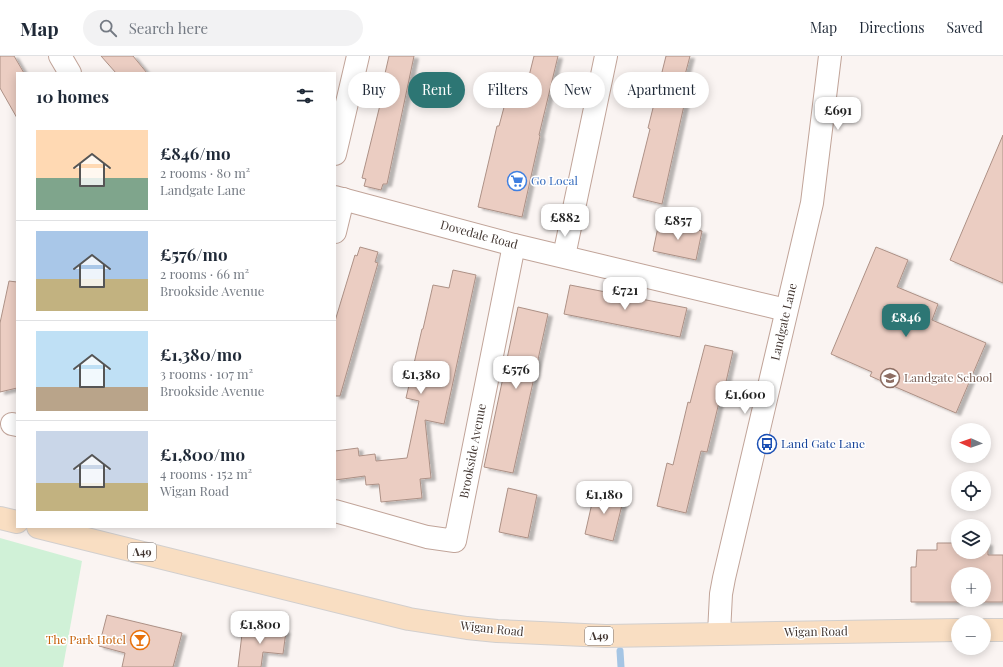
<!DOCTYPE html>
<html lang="en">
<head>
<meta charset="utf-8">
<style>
  body { margin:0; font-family:"Playfair Display",serif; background:#f2f2f3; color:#1f2937; height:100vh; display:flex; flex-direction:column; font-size:15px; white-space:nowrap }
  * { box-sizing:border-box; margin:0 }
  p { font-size:13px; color:#747a83 }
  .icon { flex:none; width:22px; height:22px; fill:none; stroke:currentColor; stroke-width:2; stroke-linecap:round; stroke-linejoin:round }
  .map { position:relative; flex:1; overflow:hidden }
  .sheet { position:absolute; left:16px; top:16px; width:320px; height:456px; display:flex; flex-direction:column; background:#fff; border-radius:0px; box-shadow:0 2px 10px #0003 }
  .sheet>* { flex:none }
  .guide { position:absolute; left:348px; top:16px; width:380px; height:36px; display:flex; gap:8px }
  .needle { width:26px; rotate:272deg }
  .controls { position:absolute; left:951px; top:367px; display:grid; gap:8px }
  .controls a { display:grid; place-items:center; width:40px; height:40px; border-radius:50%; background:#fff; box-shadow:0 2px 10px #0003; font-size:20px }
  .price { position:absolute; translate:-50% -34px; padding:0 9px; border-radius:8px; background:#fff; color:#222; font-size:13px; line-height:26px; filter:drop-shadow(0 1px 2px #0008) }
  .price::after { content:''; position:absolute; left:50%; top:24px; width:12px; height:9px; margin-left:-6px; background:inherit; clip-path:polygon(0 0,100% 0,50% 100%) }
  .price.selected { background:#2d7674; color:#fff }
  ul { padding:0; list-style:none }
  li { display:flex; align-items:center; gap:12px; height:100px; padding:0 20px }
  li+li { border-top:1px solid #e0e1e3 }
  li span { display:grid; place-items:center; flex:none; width:112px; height:80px; border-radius:0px; color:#555 }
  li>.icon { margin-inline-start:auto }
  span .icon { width:48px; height:48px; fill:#fffc; stroke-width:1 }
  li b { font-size:17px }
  h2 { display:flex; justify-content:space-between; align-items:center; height:48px; padding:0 20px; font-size:17px }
  .chip { padding:0 14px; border-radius:18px; background:#fff; box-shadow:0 2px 10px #0003; font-size:14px; line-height:36px }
  .chip.selected { background:#2d7674; color:#fff }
  header { display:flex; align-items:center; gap:24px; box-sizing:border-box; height:56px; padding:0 20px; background:#fff; border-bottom:1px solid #e0e1e3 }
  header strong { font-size:19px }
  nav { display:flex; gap:22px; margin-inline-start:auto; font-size:14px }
  .search { width:280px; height:36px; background:#f2f2f3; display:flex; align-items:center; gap:10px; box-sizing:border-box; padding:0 14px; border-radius:22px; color:#747a83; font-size:15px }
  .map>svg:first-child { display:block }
  .green { fill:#d0f1d7 }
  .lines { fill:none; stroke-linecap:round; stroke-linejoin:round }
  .stream { stroke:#a5c5e4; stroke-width:7 }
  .building { fill:#ebcdc2; stroke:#ad9186; fill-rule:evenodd; filter:url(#shadow) }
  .street-casing { stroke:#c1a499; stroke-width:24 }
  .primary-casing { stroke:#d2cfce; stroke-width:24 }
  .street { stroke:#fff; stroke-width:22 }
  .primary { stroke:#f9dec2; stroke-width:22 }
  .labels { text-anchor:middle; stroke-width:3; stroke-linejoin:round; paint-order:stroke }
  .shield { fill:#fff; stroke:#7b7370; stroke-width:1 }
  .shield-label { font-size:11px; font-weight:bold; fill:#433732 }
  .shop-label { font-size:12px; fill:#366cbe; stroke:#fff; text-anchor:start }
  .street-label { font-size:12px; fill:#433732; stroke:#fff }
  .education-label { font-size:12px; fill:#785e54; stroke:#fff; text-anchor:start }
  .transit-label { font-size:12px; fill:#164399; stroke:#fff; text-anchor:start }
  .food-label { font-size:12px; fill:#c56008; stroke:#fff; text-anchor:end }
</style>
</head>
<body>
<header>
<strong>Map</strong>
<div class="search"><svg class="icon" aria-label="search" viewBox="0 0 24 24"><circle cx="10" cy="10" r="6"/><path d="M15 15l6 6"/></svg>Search here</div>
<nav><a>Map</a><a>Directions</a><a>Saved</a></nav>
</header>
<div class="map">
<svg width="1003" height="611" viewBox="0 0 1003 611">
  <defs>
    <filter id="shadow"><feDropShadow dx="4.5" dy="2.5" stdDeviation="1" flood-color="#0004"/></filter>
  </defs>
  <rect width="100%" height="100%" fill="#faf4f2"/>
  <path class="green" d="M0 482 82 505 63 611H0Z"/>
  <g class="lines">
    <path class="stream" d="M620 595 621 611"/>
  </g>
  <g class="building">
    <path d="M0 0H14L24 17H17V62L0 32Z"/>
    <path d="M101 0H133L147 17H116Z"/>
    <path d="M389 0H414L387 128H383L381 134 364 130 366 123 362 122 380 49 378 48Z"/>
    <path d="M534 0H558L539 79 540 80 522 161 478 151 497 70H499L507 40 523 44Z"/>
    <path d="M666 0H690L681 34 687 36 662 148 633 141 650 73 648 72Z"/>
    <path d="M1003 79V227L950 204Z"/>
    <path d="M659 166 702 175 696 204 653 195Z"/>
    <path d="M360 191 378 196 375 206 378 207 340 340H335V265L355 199 357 200Z"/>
    <path d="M876 191 908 204 897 231 938 248 932 264 986 287 956 357 870 320 872 316 831 298Z"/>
    <path d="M453 214 476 219 444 368 425 364 431 422 420 423 422 442 381 446 379 428 366 429 365 420 335 424V395L358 392 359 400 375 398 376 405 407 402 419 345 406 342 422 273H423L433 229 449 232Z"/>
    <path d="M9 225 17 226V332L0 336V267Z"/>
    <path d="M570 229 687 252 680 281 564 258Z"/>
    <path d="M518 251 548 258 513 417 484 411Z"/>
    <path d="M705 289 733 295 723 339 721 338 707 396 701 395 686 457 657 450 667 407 673 409 688 346 690 347Z"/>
    <path d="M508 432 537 439 528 482 499 476Z"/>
    <path d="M595 434 624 441 613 485 585 478Z"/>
    <path d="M937 487H958V496H984V487H988V499H1003V546H911V511H916L917 494H937ZM958 518H984V544H958Z"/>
    <path d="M107 559 182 577 173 611H122L125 597 99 590Z"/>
    <path d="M243 570 286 575 283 598 263 596 261 611H238Z"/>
  </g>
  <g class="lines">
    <g class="street-casing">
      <g id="street">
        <path d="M60 0 70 17"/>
        <path d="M335 98 358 0"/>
        <path d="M335 141 514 189 786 254"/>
        <path d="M335 176 343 143"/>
        <path d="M564 200 606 0"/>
        <path d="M12 368 17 369"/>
        <path d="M335 455 427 481 455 485 514 189"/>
        <path d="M719 577 721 538 724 522 812 147 830 0"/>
      </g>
    </g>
    <g class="primary-casing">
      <g id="primary">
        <path d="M0 462 17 466"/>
        <path d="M38 471 409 563 467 572 497 575 606 580 958 574"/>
        <path d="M984 574H1003"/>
      </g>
    </g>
    <use href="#street" class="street"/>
    <use href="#primary" class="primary"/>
  </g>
  <defs>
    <g id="supermarket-ring" transform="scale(1)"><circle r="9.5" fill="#fff" stroke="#3f7fe0" stroke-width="1.5"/><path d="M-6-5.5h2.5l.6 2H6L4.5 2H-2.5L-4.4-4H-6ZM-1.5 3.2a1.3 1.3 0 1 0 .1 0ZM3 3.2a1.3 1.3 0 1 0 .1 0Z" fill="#3f7fe0"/></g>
    <g id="school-ring" transform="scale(1)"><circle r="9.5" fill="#fff" stroke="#8d6e63" stroke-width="1.5"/><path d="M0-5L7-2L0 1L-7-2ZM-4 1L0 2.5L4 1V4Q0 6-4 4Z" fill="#8d6e63"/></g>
    <g id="bus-ring" transform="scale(1)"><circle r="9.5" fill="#fff" stroke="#1a4fb4" stroke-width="1.5"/><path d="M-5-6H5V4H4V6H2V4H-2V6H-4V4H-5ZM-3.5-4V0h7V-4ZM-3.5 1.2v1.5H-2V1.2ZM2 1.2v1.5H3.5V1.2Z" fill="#1a4fb4"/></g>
    <g id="bar-ring" transform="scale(1)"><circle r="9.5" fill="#fff" stroke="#e8710a" stroke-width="1.5"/><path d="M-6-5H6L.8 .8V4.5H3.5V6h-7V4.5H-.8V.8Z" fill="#e8710a"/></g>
  </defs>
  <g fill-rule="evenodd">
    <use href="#supermarket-ring" x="517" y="125"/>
    <use href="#school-ring" x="890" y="322"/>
    <use href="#bus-ring" x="767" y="388"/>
    <use href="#bar-ring" x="140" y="584"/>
  </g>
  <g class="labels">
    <g class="shield">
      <rect x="128" y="487" width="28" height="18" rx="3"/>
      <rect x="585" y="571" width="28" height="18" rx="3"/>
    </g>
    <g class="shield-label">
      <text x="142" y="500">A49</text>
      <text x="599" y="584">A49</text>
    </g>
    <g class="shop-label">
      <text x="531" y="129">Go Local</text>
    </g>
    <g class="street-label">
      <text transform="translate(479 179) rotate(15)" y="4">Dovedale Road</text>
      <text transform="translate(784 266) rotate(-77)" y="4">Landgate Lane</text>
      <text transform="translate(473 395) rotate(-79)" y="4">Brookside Avenue</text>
      <text transform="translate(492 573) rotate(6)" y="4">Wigan Road</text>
      <text transform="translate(816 576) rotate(-1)" y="4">Wigan Road</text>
    </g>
    <g class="education-label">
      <text x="904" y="326">Landgate School</text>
    </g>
    <g class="transit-label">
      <text x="781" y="392">Land Gate Lane</text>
    </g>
    <g class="food-label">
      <text x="126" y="588">The Park Hotel</text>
    </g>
  </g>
</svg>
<div class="controls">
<a><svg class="needle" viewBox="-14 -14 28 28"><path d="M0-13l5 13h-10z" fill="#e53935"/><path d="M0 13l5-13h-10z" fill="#747a83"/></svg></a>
<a><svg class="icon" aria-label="locate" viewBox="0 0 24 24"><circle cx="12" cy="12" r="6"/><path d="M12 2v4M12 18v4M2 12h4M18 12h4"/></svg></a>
<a><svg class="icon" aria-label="layers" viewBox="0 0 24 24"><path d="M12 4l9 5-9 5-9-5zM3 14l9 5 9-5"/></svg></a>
<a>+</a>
<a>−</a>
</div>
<b class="price" style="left:838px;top:75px">£691</b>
<b class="price" style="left:565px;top:182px">£882</b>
<b class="price" style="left:678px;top:185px">£857</b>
<b class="price" style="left:625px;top:255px">£721</b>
<b class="price selected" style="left:906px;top:282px">£846</b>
<b class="price" style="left:516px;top:334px">£576</b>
<b class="price" style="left:421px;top:339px">£1,380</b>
<b class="price" style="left:745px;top:359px">£1,600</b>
<b class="price" style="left:604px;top:459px">£1,180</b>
<b class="price" style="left:260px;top:589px">£1,800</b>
<div class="guide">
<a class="chip">Buy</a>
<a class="chip selected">Rent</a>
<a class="chip">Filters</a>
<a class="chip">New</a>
<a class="chip">Apartment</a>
</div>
<section class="sheet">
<h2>10 homes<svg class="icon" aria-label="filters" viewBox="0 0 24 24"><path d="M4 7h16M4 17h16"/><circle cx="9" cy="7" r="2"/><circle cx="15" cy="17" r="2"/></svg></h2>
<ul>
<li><span style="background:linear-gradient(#ffd9b3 60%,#7fa58c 0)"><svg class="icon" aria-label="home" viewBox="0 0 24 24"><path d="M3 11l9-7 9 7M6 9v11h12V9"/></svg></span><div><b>£846/mo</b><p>2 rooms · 80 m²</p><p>Landgate Lane</p></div></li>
<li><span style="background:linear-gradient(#a9c7e8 60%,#c2b280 0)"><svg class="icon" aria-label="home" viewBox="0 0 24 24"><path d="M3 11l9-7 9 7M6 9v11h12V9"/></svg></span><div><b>£576/mo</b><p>2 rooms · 66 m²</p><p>Brookside Avenue</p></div></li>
<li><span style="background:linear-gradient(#bfe0f5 70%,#b9a48a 0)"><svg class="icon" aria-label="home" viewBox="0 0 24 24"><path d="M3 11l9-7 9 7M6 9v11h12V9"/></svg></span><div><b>£1,380/mo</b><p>3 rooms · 107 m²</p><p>Brookside Avenue</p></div></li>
<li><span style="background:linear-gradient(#c9d6e8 65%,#c2b280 0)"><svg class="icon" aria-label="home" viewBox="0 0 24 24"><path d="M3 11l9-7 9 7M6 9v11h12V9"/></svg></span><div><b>£1,800/mo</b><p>4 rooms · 152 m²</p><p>Wigan Road</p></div></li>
</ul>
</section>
</div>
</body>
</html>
